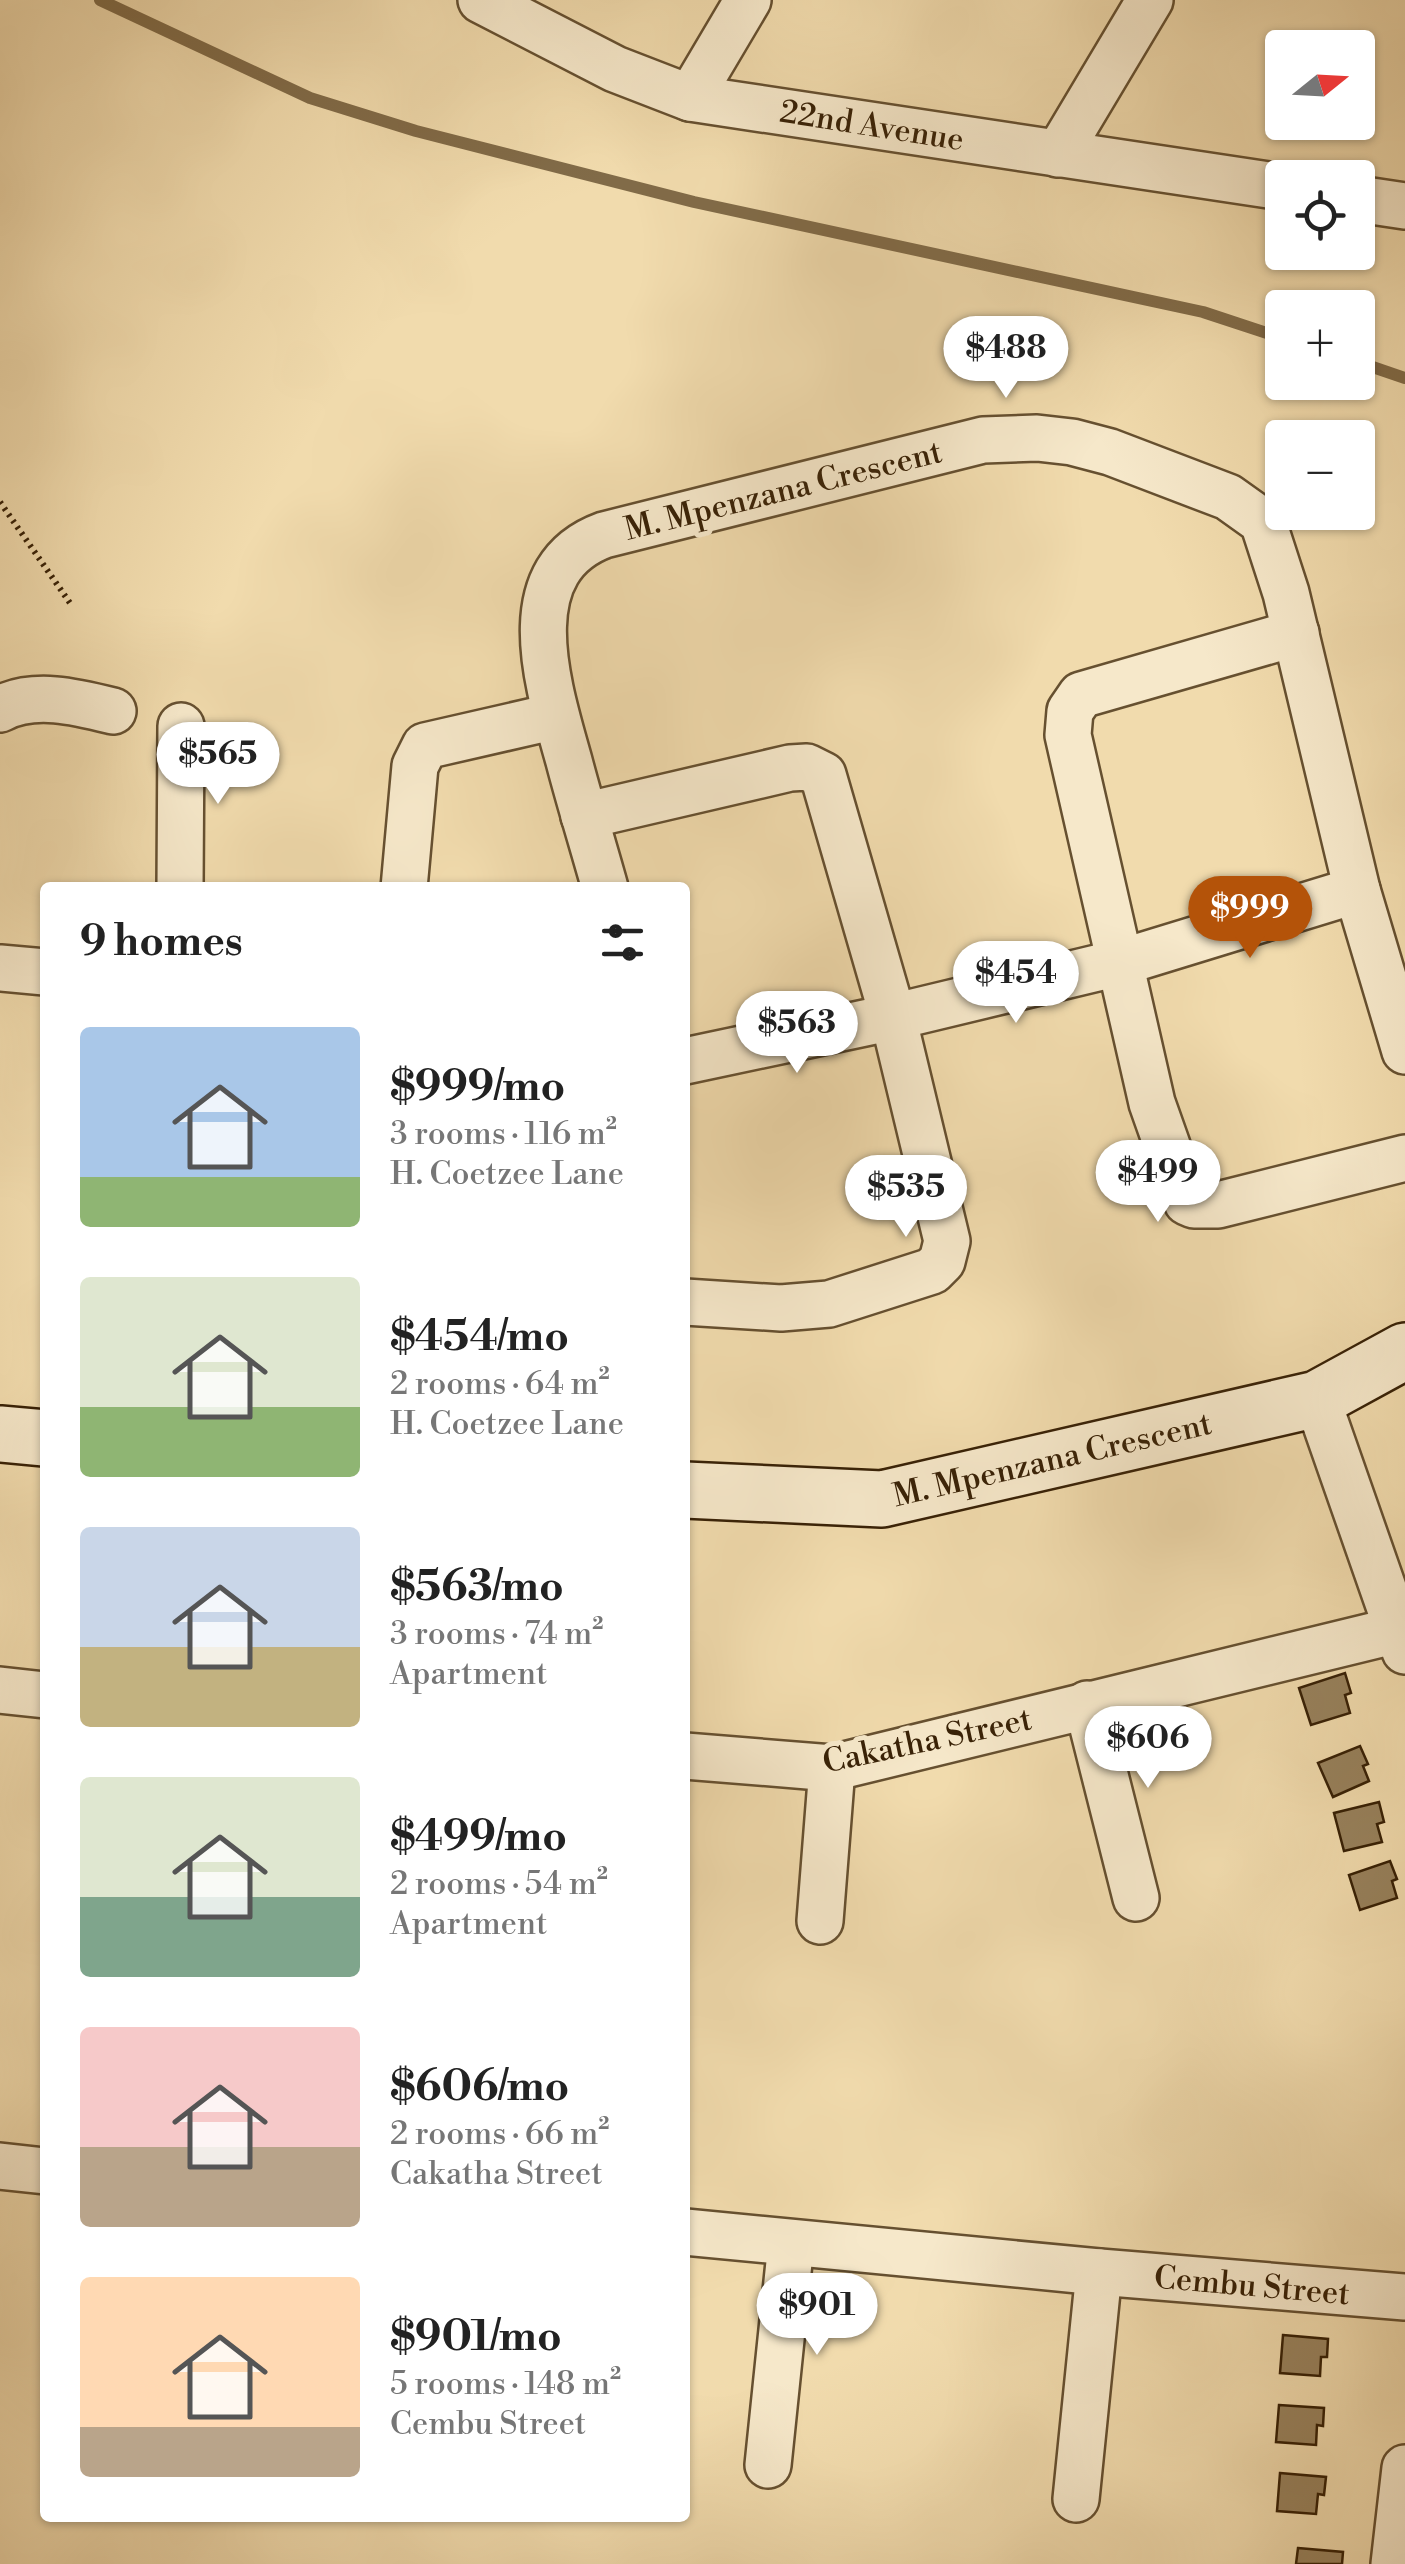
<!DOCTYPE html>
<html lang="en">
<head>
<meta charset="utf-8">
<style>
  body { margin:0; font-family:"Libre Bodoni",serif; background:#f2f2f2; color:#222; height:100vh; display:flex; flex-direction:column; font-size:38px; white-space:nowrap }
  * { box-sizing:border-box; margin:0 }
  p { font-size:32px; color:#767676 }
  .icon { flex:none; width:55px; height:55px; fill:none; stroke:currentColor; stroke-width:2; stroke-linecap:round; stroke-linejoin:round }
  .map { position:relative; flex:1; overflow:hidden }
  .panel { position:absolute; left:40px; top:882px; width:650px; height:1640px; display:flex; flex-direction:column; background:#fff; border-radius:10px; box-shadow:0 2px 8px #0004 }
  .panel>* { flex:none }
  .needle { width:65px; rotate:72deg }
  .buttons { position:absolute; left:1265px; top:30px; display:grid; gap:20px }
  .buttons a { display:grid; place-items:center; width:110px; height:110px; border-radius:10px; background:#fff; box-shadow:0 2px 8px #0004; font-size:50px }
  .price { position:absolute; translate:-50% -85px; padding:0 22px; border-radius:35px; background:#fff; color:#222; font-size:32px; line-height:65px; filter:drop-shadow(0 2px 5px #0008) }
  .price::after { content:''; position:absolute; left:50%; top:60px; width:30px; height:22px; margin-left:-15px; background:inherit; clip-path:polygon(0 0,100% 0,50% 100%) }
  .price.selected { background:#b45309; color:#fff }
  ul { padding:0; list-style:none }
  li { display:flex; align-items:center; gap:30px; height:250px; padding:0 40px }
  li span { display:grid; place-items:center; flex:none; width:280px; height:200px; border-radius:10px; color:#555 }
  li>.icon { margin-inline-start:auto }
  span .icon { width:120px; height:120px; fill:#fffc; stroke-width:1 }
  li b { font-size:42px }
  h2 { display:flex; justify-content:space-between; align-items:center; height:120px; padding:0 40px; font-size:42px }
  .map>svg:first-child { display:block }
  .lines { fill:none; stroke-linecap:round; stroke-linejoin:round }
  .stream { stroke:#816b48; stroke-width:12 }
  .building { fill:#98825d; stroke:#382106; stroke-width:2.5 }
  .minor-casing { stroke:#665030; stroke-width:50 }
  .secondary-casing { stroke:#382106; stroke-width:60 }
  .path { stroke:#382106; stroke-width:6; stroke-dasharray:2.5 5; stroke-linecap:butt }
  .minor { stroke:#f6e8ca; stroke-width:45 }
  .secondary { stroke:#f6e8ca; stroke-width:55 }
  .labels { text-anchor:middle; stroke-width:10; stroke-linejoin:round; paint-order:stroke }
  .street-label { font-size:32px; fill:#382106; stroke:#f6e8ca }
</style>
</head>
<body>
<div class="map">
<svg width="1405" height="2564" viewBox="0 0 1405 2564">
  <rect width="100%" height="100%" fill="#f1dbad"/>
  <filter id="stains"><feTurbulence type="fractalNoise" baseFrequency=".002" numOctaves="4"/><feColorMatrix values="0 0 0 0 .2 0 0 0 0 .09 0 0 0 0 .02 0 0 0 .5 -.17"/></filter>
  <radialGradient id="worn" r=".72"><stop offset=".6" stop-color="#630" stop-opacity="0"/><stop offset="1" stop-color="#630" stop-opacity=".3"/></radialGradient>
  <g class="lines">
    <g class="stream">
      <path d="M100 0 310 98 416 131 694 202 1203 312 1282 338"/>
      <path d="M1358 362 1405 378"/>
    </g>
  </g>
  <g class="building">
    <path d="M1345 1673 1351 1693 1345 1695 1350 1713 1311 1725 1299 1688Z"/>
    <path d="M1360 1746 1368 1764 1363 1766 1369 1781 1333 1797 1318 1763Z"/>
    <path d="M1379 1802 1384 1822 1377 1824 1382 1842 1344 1851 1334 1813Z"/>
    <path d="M1390 1861 1397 1879 1392 1881 1397 1898 1360 1910 1349 1875Z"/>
    <path d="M1283 2335 1328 2339 1327 2357H1321L1320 2376 1280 2373Z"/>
    <path d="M1279 2405 1324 2408 1323 2426 1317 2425 1316 2445 1276 2442Z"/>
    <path d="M1280 2473 1326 2477 1324 2495 1318 2494 1316 2514 1277 2511Z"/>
    <path d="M1298 2548 1343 2552 1342 2564H1296Z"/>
  </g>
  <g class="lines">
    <g class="minor-casing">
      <g id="minor">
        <path d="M481 0 615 69 690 98 1282 187"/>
        <path d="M690 98 748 0"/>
        <path d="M1058 154 1150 0"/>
        <path d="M1358 199 1405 206"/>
        <path d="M1296 633 1081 695 1070 711 1068 735 1152 1103 1187 1202 1194 1205H1218L1405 1158"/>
        <path d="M0 709C34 691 77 702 113 711"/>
        <path d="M584 816 790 768 807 767 823 775 893 1017 947 1241 942 1261 932 1271 829 1304 781 1308 685 1302"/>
        <path d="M180 888 181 726"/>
        <path d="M404 888 415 766 425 746 556 716"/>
        <path d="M605 888C593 845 580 803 569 761 549 689 509 570 604 535L983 440 1037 438 1072 442 1110 452 1228 497 1263 522 1286 593 1357 890 1405 1051"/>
        <path d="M0 968 45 972"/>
        <path d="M685 1061 893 1017 1122 962 1357 890"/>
        <path d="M1317 1399 1405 1651"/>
        <path d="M0 1690 45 1695"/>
        <path d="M1087 1704 1136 1898"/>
        <path d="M685 1756 832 1768 1405 1628"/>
        <path d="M820 1921 832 1768"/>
        <path d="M0 2166 45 2171"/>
        <path d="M685 2232 1099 2272 1405 2297"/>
        <path d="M768 2465 791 2243"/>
        <path d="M1076 2499 1099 2272"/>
        <path d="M1394 2564 1405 2468"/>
      </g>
    </g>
    <g class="secondary-casing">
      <g id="secondary">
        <path d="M0 1434 45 1438"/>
        <path d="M685 1490 882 1499 1317 1399 1405 1351"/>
      </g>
    </g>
    <path class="path" d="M0 502 70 603"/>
    <use href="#minor" class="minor"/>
    <use href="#secondary" class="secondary"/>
  </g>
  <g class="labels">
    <g class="street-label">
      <text transform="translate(872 125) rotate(9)" y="11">22nd Avenue</text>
      <text transform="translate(783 490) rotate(-14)" y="11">M. Mpenzana Crescent</text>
      <text transform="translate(1052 1459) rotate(-13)" y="11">M. Mpenzana Crescent</text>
      <text transform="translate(927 1740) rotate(-12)" y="11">Cakatha Street</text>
      <text transform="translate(1252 2285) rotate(5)" y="11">Cembu Street</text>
    </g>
  </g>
  <rect width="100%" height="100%" filter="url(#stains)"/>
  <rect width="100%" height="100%" fill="url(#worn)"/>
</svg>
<div class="buttons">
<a><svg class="needle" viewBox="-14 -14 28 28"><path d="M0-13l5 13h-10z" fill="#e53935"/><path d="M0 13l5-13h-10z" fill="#767676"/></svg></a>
<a><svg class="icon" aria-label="locate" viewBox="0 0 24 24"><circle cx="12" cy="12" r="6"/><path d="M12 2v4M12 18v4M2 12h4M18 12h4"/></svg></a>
<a>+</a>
<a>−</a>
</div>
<b class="price" style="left:1006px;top:401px">$488</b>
<b class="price" style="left:218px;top:807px">$565</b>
<b class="price selected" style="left:1250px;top:961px">$999</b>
<b class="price" style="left:1016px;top:1026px">$454</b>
<b class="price" style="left:797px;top:1076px">$563</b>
<b class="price" style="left:1158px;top:1225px">$499</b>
<b class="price" style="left:906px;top:1240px">$535</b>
<b class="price" style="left:1148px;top:1791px">$606</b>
<b class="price" style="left:817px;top:2358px">$901</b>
<section class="panel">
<h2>9 homes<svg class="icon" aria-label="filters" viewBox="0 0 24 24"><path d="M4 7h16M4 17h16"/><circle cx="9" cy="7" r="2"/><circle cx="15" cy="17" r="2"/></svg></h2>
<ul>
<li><span style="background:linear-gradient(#a9c7e8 75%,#8fb573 0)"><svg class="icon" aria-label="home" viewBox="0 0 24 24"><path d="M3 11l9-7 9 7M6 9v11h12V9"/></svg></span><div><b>$999/mo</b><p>3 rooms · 116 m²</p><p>H. Coetzee Lane</p></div></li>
<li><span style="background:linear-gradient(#dfe7d0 65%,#8fb573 0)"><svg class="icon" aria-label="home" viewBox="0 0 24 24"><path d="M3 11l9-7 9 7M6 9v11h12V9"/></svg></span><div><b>$454/mo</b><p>2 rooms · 64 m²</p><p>H. Coetzee Lane</p></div></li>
<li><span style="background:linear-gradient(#c9d6e8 60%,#c2b280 0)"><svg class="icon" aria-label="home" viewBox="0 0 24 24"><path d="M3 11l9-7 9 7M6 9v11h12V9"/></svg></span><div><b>$563/mo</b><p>3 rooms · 74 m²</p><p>Apartment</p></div></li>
<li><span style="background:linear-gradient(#dfe7d0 60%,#7fa58c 0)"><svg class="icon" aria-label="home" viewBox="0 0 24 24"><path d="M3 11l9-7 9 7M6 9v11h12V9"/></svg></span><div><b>$499/mo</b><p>2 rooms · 54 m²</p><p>Apartment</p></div></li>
<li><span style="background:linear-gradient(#f6c9c9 60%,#b9a48a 0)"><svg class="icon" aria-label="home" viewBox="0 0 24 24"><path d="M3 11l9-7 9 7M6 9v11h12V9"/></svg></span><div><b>$606/mo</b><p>2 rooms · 66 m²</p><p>Cakatha Street</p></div></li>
<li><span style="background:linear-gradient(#ffd9b3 75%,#b9a48a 0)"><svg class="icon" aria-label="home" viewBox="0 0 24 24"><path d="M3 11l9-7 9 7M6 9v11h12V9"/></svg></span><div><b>$901/mo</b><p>5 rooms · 148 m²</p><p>Cembu Street</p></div></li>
</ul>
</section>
</div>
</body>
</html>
